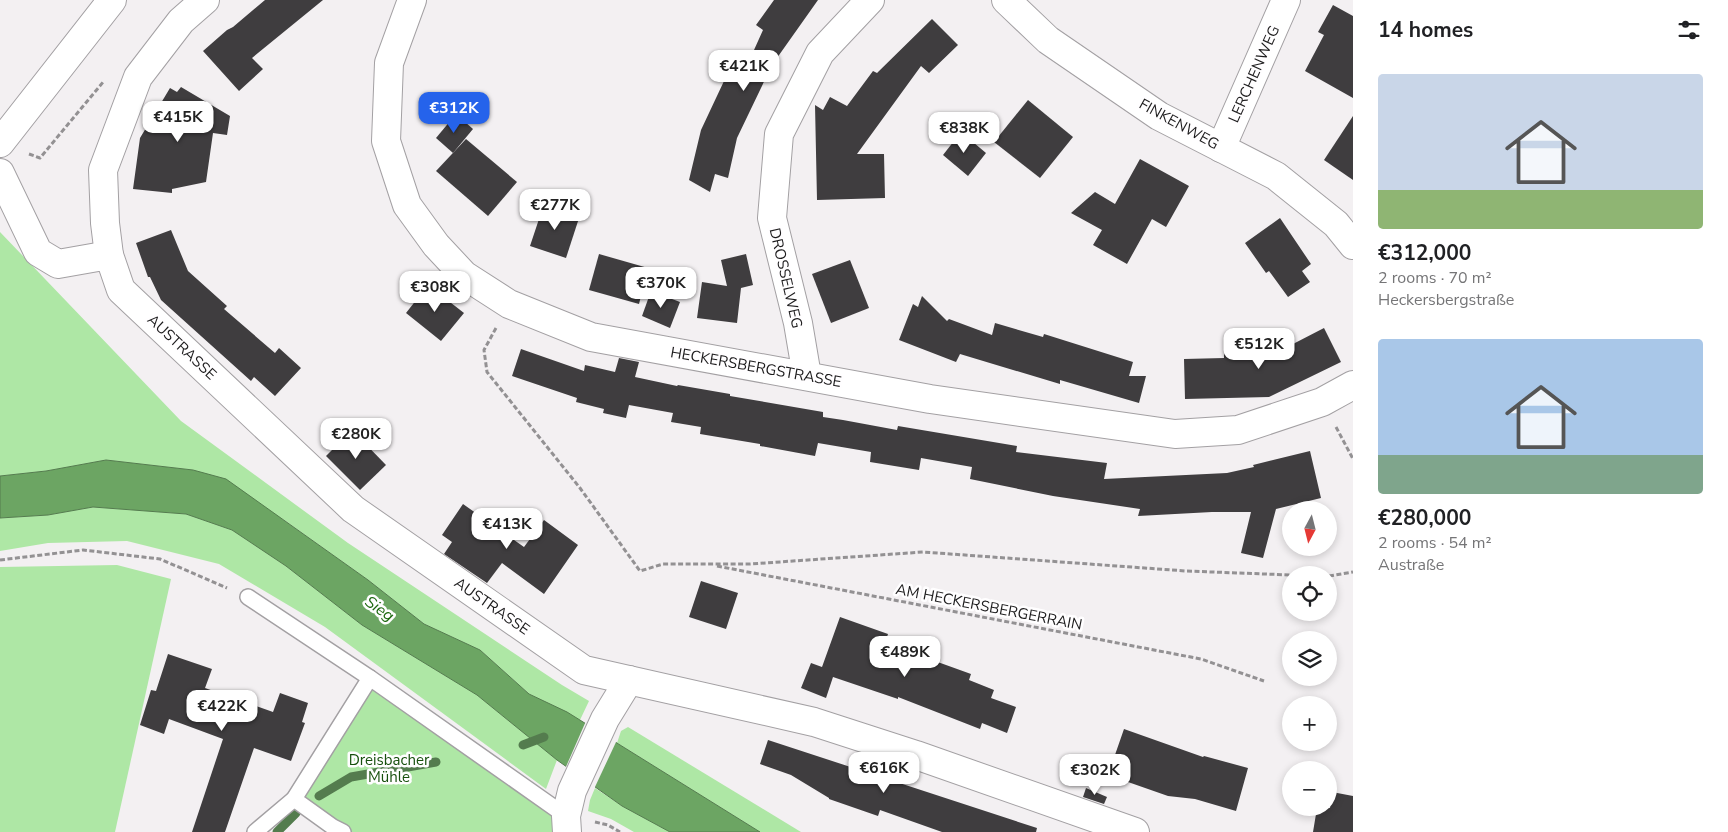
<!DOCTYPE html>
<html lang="en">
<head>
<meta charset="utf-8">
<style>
  body { margin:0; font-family:"Nunito Sans",sans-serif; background:#f2f2f2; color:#202124; height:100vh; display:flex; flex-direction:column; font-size:19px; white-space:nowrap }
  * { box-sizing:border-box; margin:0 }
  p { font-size:16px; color:#757577 }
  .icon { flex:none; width:28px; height:28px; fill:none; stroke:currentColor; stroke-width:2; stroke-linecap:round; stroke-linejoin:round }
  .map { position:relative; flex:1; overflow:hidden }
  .drawer { display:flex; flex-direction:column; background:#fff; width:375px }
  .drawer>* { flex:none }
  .needle { width:32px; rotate:187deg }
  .fabs { position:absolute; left:1282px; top:501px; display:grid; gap:10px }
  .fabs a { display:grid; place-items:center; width:55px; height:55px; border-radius:50%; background:#fff; box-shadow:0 2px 8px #0003; font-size:25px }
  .price { position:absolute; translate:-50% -42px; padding:0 11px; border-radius:10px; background:#fff; color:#222; font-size:16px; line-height:32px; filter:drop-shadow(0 1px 2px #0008) }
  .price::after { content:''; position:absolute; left:50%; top:30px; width:15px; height:11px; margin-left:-8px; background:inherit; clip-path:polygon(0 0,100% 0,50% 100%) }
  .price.selected { background:#2563eb; color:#fff }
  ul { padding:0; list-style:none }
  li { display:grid; align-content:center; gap:10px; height:265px; padding:0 25px }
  li span { display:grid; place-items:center; height:155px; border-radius:5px; color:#555 }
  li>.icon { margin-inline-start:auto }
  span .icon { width:90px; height:90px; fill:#fffc; stroke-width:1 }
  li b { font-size:21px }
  h2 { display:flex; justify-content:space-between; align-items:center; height:60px; padding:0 25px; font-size:21px }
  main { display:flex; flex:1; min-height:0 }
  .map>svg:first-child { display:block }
  .green { fill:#aee7a5 }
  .water { fill:#6ca563; stroke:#547c4e }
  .pier { fill:#f3f0f2 }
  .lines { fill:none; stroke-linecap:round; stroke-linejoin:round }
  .stream { stroke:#547c4e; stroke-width:9 }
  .building { fill:#3f3d3f }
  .service-casing { stroke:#a3a0a3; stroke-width:18 }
  .minor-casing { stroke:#a3a0a3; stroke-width:30 }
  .path { stroke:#939193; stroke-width:3; stroke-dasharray:5 2.5; stroke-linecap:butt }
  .service { stroke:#fff; stroke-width:15 }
  .minor { stroke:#fff; stroke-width:28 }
  .labels { text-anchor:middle; stroke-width:5; stroke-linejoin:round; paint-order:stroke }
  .street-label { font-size:15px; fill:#1c1b1c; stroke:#fffeff }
  .park-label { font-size:15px; fill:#17500d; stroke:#fffeff }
  .water-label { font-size:16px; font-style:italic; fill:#1c680e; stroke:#fffeff }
</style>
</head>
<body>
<main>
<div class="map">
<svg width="1353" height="832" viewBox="0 0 1353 832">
  <rect width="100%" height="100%" fill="#f3f0f2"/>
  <g class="green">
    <path d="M0 232 181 421 348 543 562 685 589 701 580 720 529 694 480 650 424 624 368 580 284 520 193 470 106 460 46 471 0 476Z"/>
    <path d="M93 507 186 514 232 530 286 566 362 625 477 695 557 760 546 789 325 627 219 564 127 541 48 543 0 551V518L48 515Z"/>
    <path d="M117 565 171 579 115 832H0V567Z"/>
    <path d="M370 678 566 816 567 832H343L294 799Z"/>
    <path d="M628 727 801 832H760L617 743 621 731Z"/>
    <path d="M595 788 622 806 670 832H634L611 819 588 811 590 800Z"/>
  </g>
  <path class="water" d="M106 460 193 470 226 479 368 580 424 624 480 650 529 694 567 712 760 832H670L622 806 557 760 477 695 362 625 286 566 232 530 186 514 93 507 48 515 0 518V476L46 471Z"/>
  <path class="pier" d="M586 721 617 740 594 789 565 769Z"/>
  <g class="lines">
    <g class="stream">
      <path d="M523 745 544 737"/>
      <path d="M319 796 351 777 436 762"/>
      <path d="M277 832 296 813"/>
    </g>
  </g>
  <g class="building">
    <path d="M265 0H323L252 58 263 69 239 91 203 51 227 30 233 27Z"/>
    <path d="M774 0H818L772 65 737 138 728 178 715 174 710 192 689 180 701 130 732 64 745 70 763 30 756 25Z"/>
    <path d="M1333 5 1353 16V98L1305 71 1324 35 1318 32Z"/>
    <path d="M932 19 958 45 929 73 921 66 857 154H884L885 198 817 200 815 105 823 110 830 97 847 106 873 71 877 73Z"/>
    <path d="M181 87 230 116 227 135 213 133 206 182 172 189V193L133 189 140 138 170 88 177 92Z"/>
    <path d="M1028 100 1073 137 1040 178 994 142Z"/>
    <path d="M456 114 473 129 453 153 436 138Z"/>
    <path d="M1353 116V180L1324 160Z"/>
    <path d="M961 132 986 153 968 176 943 155Z"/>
    <path d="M466 139 517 182 488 216 436 171Z"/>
    <path d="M1140 159 1189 186 1166 227 1152 219 1127 264 1093 245 1102 230 1071 213 1095 192 1115 204Z"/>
    <path d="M544 204 580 215 566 258 530 246Z"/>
    <path d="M1280 218 1311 264 1302 271 1310 282 1288 297 1269 271 1266 273 1245 243Z"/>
    <path d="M171 230 188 271 227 306 224 309 275 353 279 348 301 368 275 396 254 377 251 381 161 300 150 277H148L136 243Z"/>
    <path d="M599 254 648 268 639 304 589 290Z"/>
    <path d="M746 254 753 285 741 288 737 323 697 318 702 282 727 286 721 260Z"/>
    <path d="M850 260 869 308 831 323 812 274Z"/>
    <path d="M428 285 464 313 441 341 406 313Z"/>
    <path d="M651 291 680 302 670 328 642 316Z"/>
    <path d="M922 296 947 321 949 319 992 335 995 323 1043 337 1044 334 1133 362 1129 376H1146L1139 403 1060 380V384L960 354 956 362 899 340 913 304 918 307Z"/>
    <path d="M1324 328 1341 362 1269 397 1185 399 1184 359 1224 358V353L1272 352 1292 342 1293 344Z"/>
    <path d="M521 349 584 371 585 365 615 372 619 358 639 362 635 377 677 386 678 385 730 394V396L823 412V417L843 420 897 430 898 426 1017 446 1016 452 1107 463 1104 479 1227 473 1254 467 1253 465 1310 451 1321 498 1276 509 1263 558 1241 553 1251 512H1212L1138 516 1140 509 1053 496 970 479 972 467 921 458 919 470 870 462 871 452 818 443 815 456 760 446V444L700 434 701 427 671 422 673 413 629 405 626 418 603 413 604 409 576 402 577 398 512 376Z"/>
    <path d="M352 430 386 465 360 490 326 456Z"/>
    <path d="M463 504 524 547 544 520 578 545 544 594 502 563 487 583 444 554 452 542 442 535Z"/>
    <path d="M701 581 738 593 726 629 689 617Z"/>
    <path d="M840 617 888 634 885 643 971 674 969 680 994 690 991 698 1016 707 1007 733 982 723 980 729 898 697V699L833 677 826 698 801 688 811 663 822 667Z"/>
    <path d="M168 654 212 669 205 688 273 712 280 693 308 703 302 722 305 723 291 761 254 748 225 832H192L223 739 169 719 164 734 140 725 151 690 156 691Z"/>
    <path d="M1124 729 1203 757 1204 756 1248 768 1236 811 1195 799 1168 796 1108 775Z"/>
    <path d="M768 740 1037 828 1036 832H942L880 810 878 816 829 799V798L791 775 760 764Z"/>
    <path d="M1086 788 1107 797 1104 804 1083 797Z"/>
    <path d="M1332 792 1353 796V832H1313L1317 808H1330Z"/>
  </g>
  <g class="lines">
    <g class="service-casing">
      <g id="service">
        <path d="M248 597 370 678 566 816"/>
        <path d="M294 799 333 827 343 832"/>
        <path d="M255 832 294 799 370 678"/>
      </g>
    </g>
    <g class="minor-casing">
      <g id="minor">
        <path d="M412 0 389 63 386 141 407 205 436 245 464 275 509 304 591 337 930 399 1175 434 1238 430 1322 402 1353 385"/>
        <path d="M1006 0 1048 40 1159 116 1276 176 1336 224 1353 245"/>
        <path d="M0 143 112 0"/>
        <path d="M1221 148 1286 0"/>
        <path d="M0 173 38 252 58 264 109 255 121 290 353 509 584 670 814 722 916 755 1135 832"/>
        <path d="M109 255 105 223 103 170 138 77 181 21 205 0"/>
        <path d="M807 376 798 323 772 218 779 134 820 53 870 0"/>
        <path d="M567 832 566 816 572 791 605 719 629 680"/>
      </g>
    </g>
    <g class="path">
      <path d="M29 154 40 158 104 81"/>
      <path d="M496 328 484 350 487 372 580 488 640 571 663 564H750L923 552 1186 571 1291 575"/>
      <path d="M1336 427 1353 459"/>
      <path d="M0 560 83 550 160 559 227 588"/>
      <path d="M717 566 1201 659 1264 681"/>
      <path d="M1329 576 1353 572"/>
      <path d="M595 822 608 825 620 832"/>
    </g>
    <use href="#service" class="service"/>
    <use href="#minor" class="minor"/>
  </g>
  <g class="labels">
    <g class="street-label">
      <text transform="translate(1254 74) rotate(-66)" y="5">LERCHENWEG</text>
      <text transform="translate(1179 124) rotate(29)" y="5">FINKENWEG</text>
      <text transform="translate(786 278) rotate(77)" y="5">DROSSELWEG</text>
      <text transform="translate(182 347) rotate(43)" y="5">AUSTRASSE</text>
      <text transform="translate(756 367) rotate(10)" y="5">HECKERSBERGSTRASSE</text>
      <text transform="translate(492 606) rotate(35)" y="5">AUSTRASSE</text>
      <text transform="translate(989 607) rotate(11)" y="5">AM HECKERSBERGERRAIN</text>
    </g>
    <g class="park-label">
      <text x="389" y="765">Dreisbacher<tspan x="389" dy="17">Mühle</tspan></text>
    </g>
    <g class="water-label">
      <text transform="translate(380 608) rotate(35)" y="6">Sieg</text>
    </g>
  </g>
</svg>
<div class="fabs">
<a><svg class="needle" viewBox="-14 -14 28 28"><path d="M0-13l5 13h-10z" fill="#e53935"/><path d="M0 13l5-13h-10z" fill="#757577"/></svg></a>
<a><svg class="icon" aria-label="locate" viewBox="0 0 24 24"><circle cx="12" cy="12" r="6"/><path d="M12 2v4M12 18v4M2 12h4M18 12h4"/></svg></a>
<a><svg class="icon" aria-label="layers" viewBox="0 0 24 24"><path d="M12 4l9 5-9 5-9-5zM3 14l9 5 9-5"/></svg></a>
<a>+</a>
<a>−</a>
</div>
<b class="price" style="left:744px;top:92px">€421K</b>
<b class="price selected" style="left:454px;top:134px">€312K</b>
<b class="price" style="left:178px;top:143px">€415K</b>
<b class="price" style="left:964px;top:154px">€838K</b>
<b class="price" style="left:555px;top:231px">€277K</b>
<b class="price" style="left:661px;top:309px">€370K</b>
<b class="price" style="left:435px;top:313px">€308K</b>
<b class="price" style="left:1259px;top:370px">€512K</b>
<b class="price" style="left:356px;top:460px">€280K</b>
<b class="price" style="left:507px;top:550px">€413K</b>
<b class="price" style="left:905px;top:678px">€489K</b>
<b class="price" style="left:222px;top:732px">€422K</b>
<b class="price" style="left:884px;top:794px">€616K</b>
<b class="price" style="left:1095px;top:796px">€302K</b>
</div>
<section class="drawer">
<h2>14 homes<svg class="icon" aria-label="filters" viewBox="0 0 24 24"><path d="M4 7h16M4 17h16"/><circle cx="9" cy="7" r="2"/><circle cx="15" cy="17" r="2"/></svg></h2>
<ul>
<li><span style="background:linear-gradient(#c9d6e8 75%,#8fb573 0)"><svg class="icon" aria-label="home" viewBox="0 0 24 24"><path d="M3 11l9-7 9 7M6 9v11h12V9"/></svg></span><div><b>€312,000</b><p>2 rooms · 70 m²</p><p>Heckersbergstraße</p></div></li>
<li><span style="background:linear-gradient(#a9c7e8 75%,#7fa58c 0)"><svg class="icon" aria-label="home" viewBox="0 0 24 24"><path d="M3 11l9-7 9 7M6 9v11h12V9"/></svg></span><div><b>€280,000</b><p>2 rooms · 54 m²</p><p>Austraße</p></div></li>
</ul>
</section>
</main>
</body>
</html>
